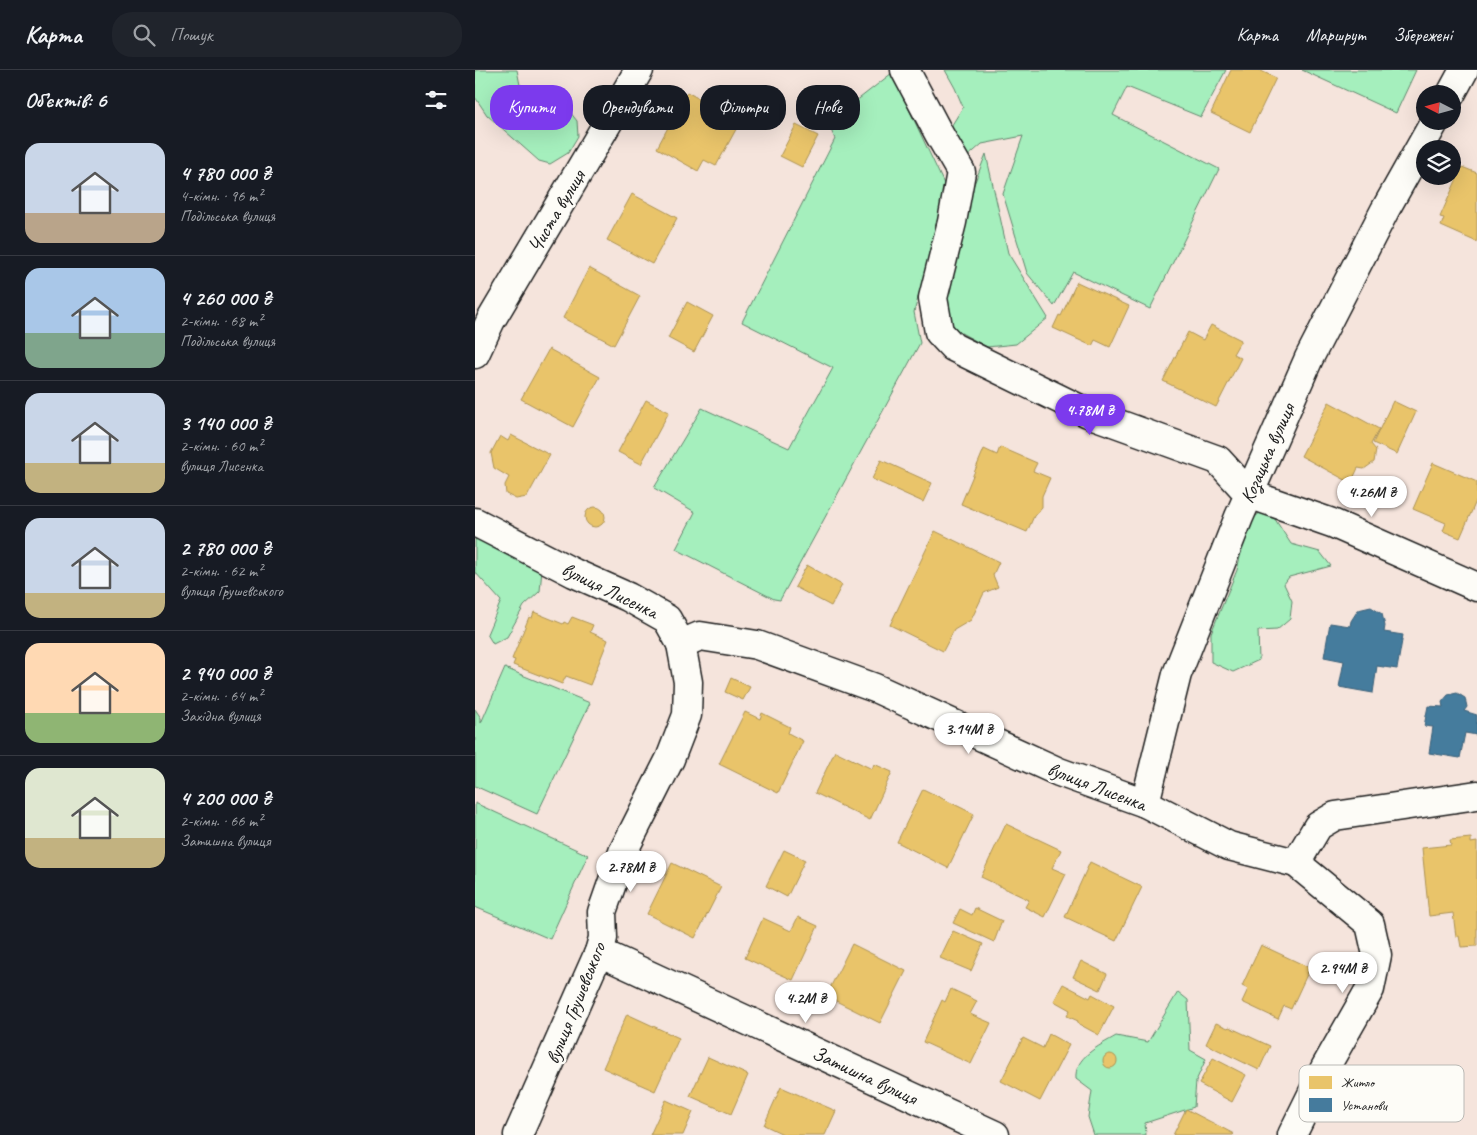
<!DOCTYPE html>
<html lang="uk">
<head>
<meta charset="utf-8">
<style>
  body { margin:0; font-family:Caveat,sans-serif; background:#20242c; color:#f1f3f6; height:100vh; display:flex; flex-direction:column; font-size:19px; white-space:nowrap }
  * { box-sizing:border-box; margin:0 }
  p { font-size:16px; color:#9ea1a6 }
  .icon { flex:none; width:28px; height:28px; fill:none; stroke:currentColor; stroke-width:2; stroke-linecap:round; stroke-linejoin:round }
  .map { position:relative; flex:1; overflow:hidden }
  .sheet { display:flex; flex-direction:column; background:#171b24; width:475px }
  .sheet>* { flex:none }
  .guide { position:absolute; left:15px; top:15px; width:475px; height:45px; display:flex; gap:10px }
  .needle { width:32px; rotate:276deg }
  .controls { position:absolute; left:941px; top:15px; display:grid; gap:10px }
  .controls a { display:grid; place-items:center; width:45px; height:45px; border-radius:50%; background:#171b24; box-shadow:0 5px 20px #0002; font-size:25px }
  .price { position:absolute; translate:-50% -42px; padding:0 11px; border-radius:18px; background:#fff; color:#222; font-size:16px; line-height:32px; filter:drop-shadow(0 1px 2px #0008) }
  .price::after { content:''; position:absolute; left:50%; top:30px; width:15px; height:11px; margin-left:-8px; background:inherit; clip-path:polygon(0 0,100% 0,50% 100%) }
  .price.current { background:#7c3aed; color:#fff }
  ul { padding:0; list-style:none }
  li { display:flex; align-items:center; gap:15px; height:125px; padding:0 25px }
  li+li { border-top:1px solid #363941 }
  li span { display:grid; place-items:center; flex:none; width:140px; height:100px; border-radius:15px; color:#555 }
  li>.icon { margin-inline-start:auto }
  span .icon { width:60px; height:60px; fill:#fffc; stroke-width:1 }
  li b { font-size:21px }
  h2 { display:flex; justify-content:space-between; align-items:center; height:60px; padding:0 25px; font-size:21px }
  .chip { padding:0 18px; border-radius:20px; background:#171b24; box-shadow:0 5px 20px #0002; font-size:18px; line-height:45px }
  .chip.current { background:#7c3aed; color:#fff }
  header { display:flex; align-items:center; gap:30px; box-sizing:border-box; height:70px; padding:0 25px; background:#171b24; border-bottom:1px solid #363941 }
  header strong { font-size:24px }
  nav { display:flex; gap:28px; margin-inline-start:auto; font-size:18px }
  .search { width:350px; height:45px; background:#20242c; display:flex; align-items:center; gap:12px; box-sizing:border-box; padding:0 18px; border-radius:20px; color:#9ea1a6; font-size:19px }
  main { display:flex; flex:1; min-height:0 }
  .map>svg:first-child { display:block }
  .green { fill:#a5efbd; stroke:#60866c }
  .homes { fill:#e9c46a; stroke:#ac9253 }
  .public { fill:#457b9d; stroke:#395e76 }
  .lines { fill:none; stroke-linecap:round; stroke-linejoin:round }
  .minor-casing { stroke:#1c1c1c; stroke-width:31 }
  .minor { stroke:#fdfcf7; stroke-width:28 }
  .labels { text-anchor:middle; stroke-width:5; stroke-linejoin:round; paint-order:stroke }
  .street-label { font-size:20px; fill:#1c1c1c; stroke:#fdfcf7 }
  .key { fill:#fdfcf7; stroke:#bab9b5; stroke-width:1 }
  .key-label { font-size:14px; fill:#1c1c1c }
</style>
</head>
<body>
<header>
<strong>Карта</strong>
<div class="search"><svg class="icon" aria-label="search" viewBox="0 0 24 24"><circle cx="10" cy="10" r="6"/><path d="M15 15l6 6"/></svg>Пошук</div>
<nav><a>Карта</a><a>Маршрут</a><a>Збережені</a></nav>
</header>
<main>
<section class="sheet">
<h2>Об’єктів: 6<svg class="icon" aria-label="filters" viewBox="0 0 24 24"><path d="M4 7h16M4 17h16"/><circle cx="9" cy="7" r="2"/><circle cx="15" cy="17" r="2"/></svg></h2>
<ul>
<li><span style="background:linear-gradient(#c9d6e8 70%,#b9a48a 0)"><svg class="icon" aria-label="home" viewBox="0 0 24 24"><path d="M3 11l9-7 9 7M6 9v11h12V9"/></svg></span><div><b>4 780 000 ₴</b><p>4-кімн. · 96 m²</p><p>Подільська вулиця</p></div></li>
<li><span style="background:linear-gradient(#a9c7e8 65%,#7fa58c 0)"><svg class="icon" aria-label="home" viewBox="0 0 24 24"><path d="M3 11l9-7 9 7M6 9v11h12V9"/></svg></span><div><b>4 260 000 ₴</b><p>2-кімн. · 68 m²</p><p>Подільська вулиця</p></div></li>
<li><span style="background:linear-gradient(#c9d6e8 70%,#c2b280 0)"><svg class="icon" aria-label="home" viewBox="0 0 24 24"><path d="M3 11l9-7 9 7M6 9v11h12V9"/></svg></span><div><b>3 140 000 ₴</b><p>2-кімн. · 60 m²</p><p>вулиця Лисенка</p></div></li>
<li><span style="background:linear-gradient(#c9d6e8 75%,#c2b280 0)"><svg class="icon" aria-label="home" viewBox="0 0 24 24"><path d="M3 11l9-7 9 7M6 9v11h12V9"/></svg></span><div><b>2 780 000 ₴</b><p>2-кімн. · 62 m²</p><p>вулиця Грушевського</p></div></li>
<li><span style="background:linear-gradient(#ffd9b3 70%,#8fb573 0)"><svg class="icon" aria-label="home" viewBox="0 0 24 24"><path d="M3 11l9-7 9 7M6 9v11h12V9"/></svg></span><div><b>2 940 000 ₴</b><p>2-кімн. · 64 m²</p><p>Західна вулиця</p></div></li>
<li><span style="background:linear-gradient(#dfe7d0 70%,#c2b280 0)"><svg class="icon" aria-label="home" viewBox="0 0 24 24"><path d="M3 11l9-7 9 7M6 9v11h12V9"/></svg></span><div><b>4 200 000 ₴</b><p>2-кімн. · 66 m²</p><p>Затишна вулиця</p></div></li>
</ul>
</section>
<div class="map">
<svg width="1002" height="1065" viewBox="0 0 1002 1065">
  <rect width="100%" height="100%" fill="#f5e4dc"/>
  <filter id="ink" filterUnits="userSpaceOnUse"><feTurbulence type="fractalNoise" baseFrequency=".02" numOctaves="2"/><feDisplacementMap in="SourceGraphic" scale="10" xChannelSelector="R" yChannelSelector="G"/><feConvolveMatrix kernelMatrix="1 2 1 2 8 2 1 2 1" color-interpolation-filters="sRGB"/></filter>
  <g filter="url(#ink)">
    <g class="green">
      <path d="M0 0H42L45 15 73 20 85 29 102 51 103 66 93 83 75 94 64 91 12 45 0 27Z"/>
      <path d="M470 0H751L726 47 652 17 638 45 744 99 675 239 598 202 579 236 552 203 528 124 548 66 507 74 491 88 475 58 488 37 480 18Z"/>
      <path d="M827 0H941L921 43Z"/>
      <path d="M417 3 470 116 464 155 439 242 445 273 305 530 299 529 201 479 220 442 179 418 227 338 314 378 358 298 267 252 360 69 353 53Z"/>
      <path d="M511 84 533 183 573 248 541 274 512 277 477 258 451 235Z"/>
      <path d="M787 441 796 443 816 474 845 482 856 496 814 507 809 514 817 531 815 549 802 560 783 561 784 590 758 602 736 592V563L762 500 773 453Z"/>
      <path d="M0 469 9 470 67 500 65 521 49 536 32 567 18 574 12 564 26 531 0 502Z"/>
      <path d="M30 598 115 633 62 744 0 716V639L6 648V653Z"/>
      <path d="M0 733 113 785 75 869 0 837Z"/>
      <path d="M703 922 713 930 715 980 731 989 721 1011 719 1037 670 1053 671 1065H619L613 1047 617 1021 601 1009C599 987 624 976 641 966L673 972Z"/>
    </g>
    <g class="homes">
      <path d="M756 0H784L801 8 775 62 736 43Z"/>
      <path d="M212 22 265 52 241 96 229 90 223 101 182 78Z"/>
      <path d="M321 55 343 66 327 97 305 86Z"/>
      <path d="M987 97 1002 103V172L966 156 969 148 965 147Z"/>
      <path d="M157 124 202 148 177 194 132 170Z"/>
      <path d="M114 198 165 226 139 275 88 248Z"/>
      <path d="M602 212 654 236 635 277 620 270 617 276 578 258 584 245 586 246Z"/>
      <path d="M212 232 238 246 219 282 193 268Z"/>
      <path d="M736 255 766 270 758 284 766 288 741 337 688 311 713 262 728 270Z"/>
      <path d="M74 279 125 307 98 357 46 329Z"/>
      <path d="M171 330 194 342 166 394 143 382Z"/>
      <path d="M918 331 941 342 922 384 898 373Z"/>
      <path d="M854 332 904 359 896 374 901 380 899 392 889 399 883 398 876 413 826 386Z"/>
      <path d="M36 365 75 385 52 427 41 429 31 424 30 415 34 407 19 398 16 383 25 366 33 371Z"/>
      <path d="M525 377 562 393 558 401 575 408 567 426V437L559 446 552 462 486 434 509 379 522 385Z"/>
      <path d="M406 390 457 413 448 432 397 409Z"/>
      <path d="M958 393 1002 412V429L985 468 968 461 971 453 938 439Z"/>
      <circle cx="120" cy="447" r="10"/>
      <path d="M460 461 524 492 518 505 523 517 509 523 496 550 479 560 468 581 415 555Z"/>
      <path d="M332 495 367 515 356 536 320 517Z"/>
      <path d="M59 542 88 554 89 552 93 554 97 547 118 555 115 562 133 570 115 615 91 606 87 614 38 595 40 590 37 589 54 547 57 548Z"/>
      <path d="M256 608 275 617 268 630 250 622Z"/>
      <path d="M270 642 285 649 287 643 315 657 313 663 328 671 303 723 244 694Z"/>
      <path d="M360 681 397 699 399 694 417 702 395 750 340 723Z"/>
      <path d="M448 719 499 744 473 798 422 772Z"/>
      <path d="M531 754 586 780 577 798 591 804 570 847 550 837 554 830 506 807Z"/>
      <path d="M996 768V773L1002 772V876L986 877 984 866 981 867 978 843 954 846 947 778 976 775 975 770Z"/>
      <path d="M309 780 330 790 312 827 291 816Z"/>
      <path d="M615 792 667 817 641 871 590 847Z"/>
      <path d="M197 793 246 817 220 868 172 844Z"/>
      <path d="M500 838 527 851 519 872 478 853 485 839 497 845Z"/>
      <path d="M323 847 343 856 318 910 270 888 288 848 316 861Z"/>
      <path d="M478 861 508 874 496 901 465 888Z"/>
      <path d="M377 874 431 901 405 953 351 926Z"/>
      <path d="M786 875 835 898 816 939 809 936 803 949 767 932 773 919 767 916Z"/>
      <path d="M606 891 632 904 625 920 598 907Z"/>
      <path d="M588 914 615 928 617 924 639 936 624 965 602 953 603 951 592 946 595 940 579 931Z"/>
      <path d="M476 919 502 931 495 944 516 953 496 994 448 972 467 930 470 932Z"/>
      <path d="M152 944 204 968 180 1021 128 998Z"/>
      <path d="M741 953 753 958 754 957 795 976 784 1000 731 974Z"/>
      <path d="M574 964 594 975 565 1031 526 1011 548 968 568 978Z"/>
      <circle cx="635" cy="991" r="7"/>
      <path d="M233 987 273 1005 256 1044 215 1026Z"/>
      <path d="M738 988 771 1005 757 1032 724 1014Z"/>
      <path d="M306 1017 361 1041 350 1065H310L289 1055Z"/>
      <path d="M191 1030 218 1042 208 1065H175Z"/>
      <path d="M711 1039 759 1064 758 1065H698Z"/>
    </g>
    <g class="public">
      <path d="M896 537 907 544 910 556 909 562 928 565 922 599 902 596 898 623 864 617 869 591 849 587 855 553 875 556 876 551 883 540Z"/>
      <path d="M982 623 990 628 992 637 989 641 1002 645V665L990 663 985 688 954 683 958 657 949 656 953 636 968 637 967 632 973 625Z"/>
    </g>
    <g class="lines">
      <g class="minor-casing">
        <g id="minor">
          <path d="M430 0 464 64 486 102 477 152 458 228 464 262 478 277 613 343 743 390 774 424 857 453 1002 517"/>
          <path d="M976 24 989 0"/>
          <path d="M0 284 16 250 164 0"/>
          <path d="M0 452 99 503 153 527 192 549 206 574 225 566 282 575 400 618 584 702 670 733 754 776 821 793 843 756 860 746 1002 725"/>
          <path d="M670 733 702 604 764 447 834 288 910 140 960 51"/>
          <path d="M124 882 520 1065"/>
          <path d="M43 1065 124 882 128 868 127 842 148 782 195 689 212 645 213 612 206 574"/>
          <path d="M817 1065 850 998 895 919 902 885 895 854 821 793"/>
        </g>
      </g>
      <use href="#minor" class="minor"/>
    </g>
  </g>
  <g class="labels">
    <g class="street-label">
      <text transform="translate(81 141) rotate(-59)" y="7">Чиста вулиця</text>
      <text transform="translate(792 383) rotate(-66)" y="7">Козацька вулиця</text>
      <text transform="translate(135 520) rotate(26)" y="7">вулиця Лисенка</text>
      <text transform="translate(622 716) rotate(21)" y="7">вулиця Лисенка</text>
      <text transform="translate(100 933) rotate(-68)" y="7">вулиця Грушевського</text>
      <text transform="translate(390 1005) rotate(25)" y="7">Затишна вулиця</text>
    </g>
  </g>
  <rect x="824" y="995" width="165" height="57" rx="8" class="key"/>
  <rect x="834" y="1006" width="23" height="13" fill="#e9c46a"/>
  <rect x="834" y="1028" width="23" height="14" fill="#457b9d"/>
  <g class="key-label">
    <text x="866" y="1017">Житло</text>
    <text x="866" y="1040">Установи</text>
  </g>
</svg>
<div class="controls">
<a><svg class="needle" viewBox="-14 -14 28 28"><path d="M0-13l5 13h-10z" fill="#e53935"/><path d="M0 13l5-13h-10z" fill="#9ea1a6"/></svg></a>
<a><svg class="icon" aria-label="layers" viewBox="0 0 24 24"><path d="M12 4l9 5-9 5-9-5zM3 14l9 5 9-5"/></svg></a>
</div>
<b class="price current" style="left:615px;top:366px">4.78M ₴</b>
<b class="price" style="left:897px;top:448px">4.26M ₴</b>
<b class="price" style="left:494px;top:685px">3.14M ₴</b>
<b class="price" style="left:156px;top:823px">2.78M ₴</b>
<b class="price" style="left:868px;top:924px">2.94M ₴</b>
<b class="price" style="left:331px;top:954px">4.2M ₴</b>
<div class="guide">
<a class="chip current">Купити</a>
<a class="chip">Орендувати</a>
<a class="chip">Фільтри</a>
<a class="chip">Нове</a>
</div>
</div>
</main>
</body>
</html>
